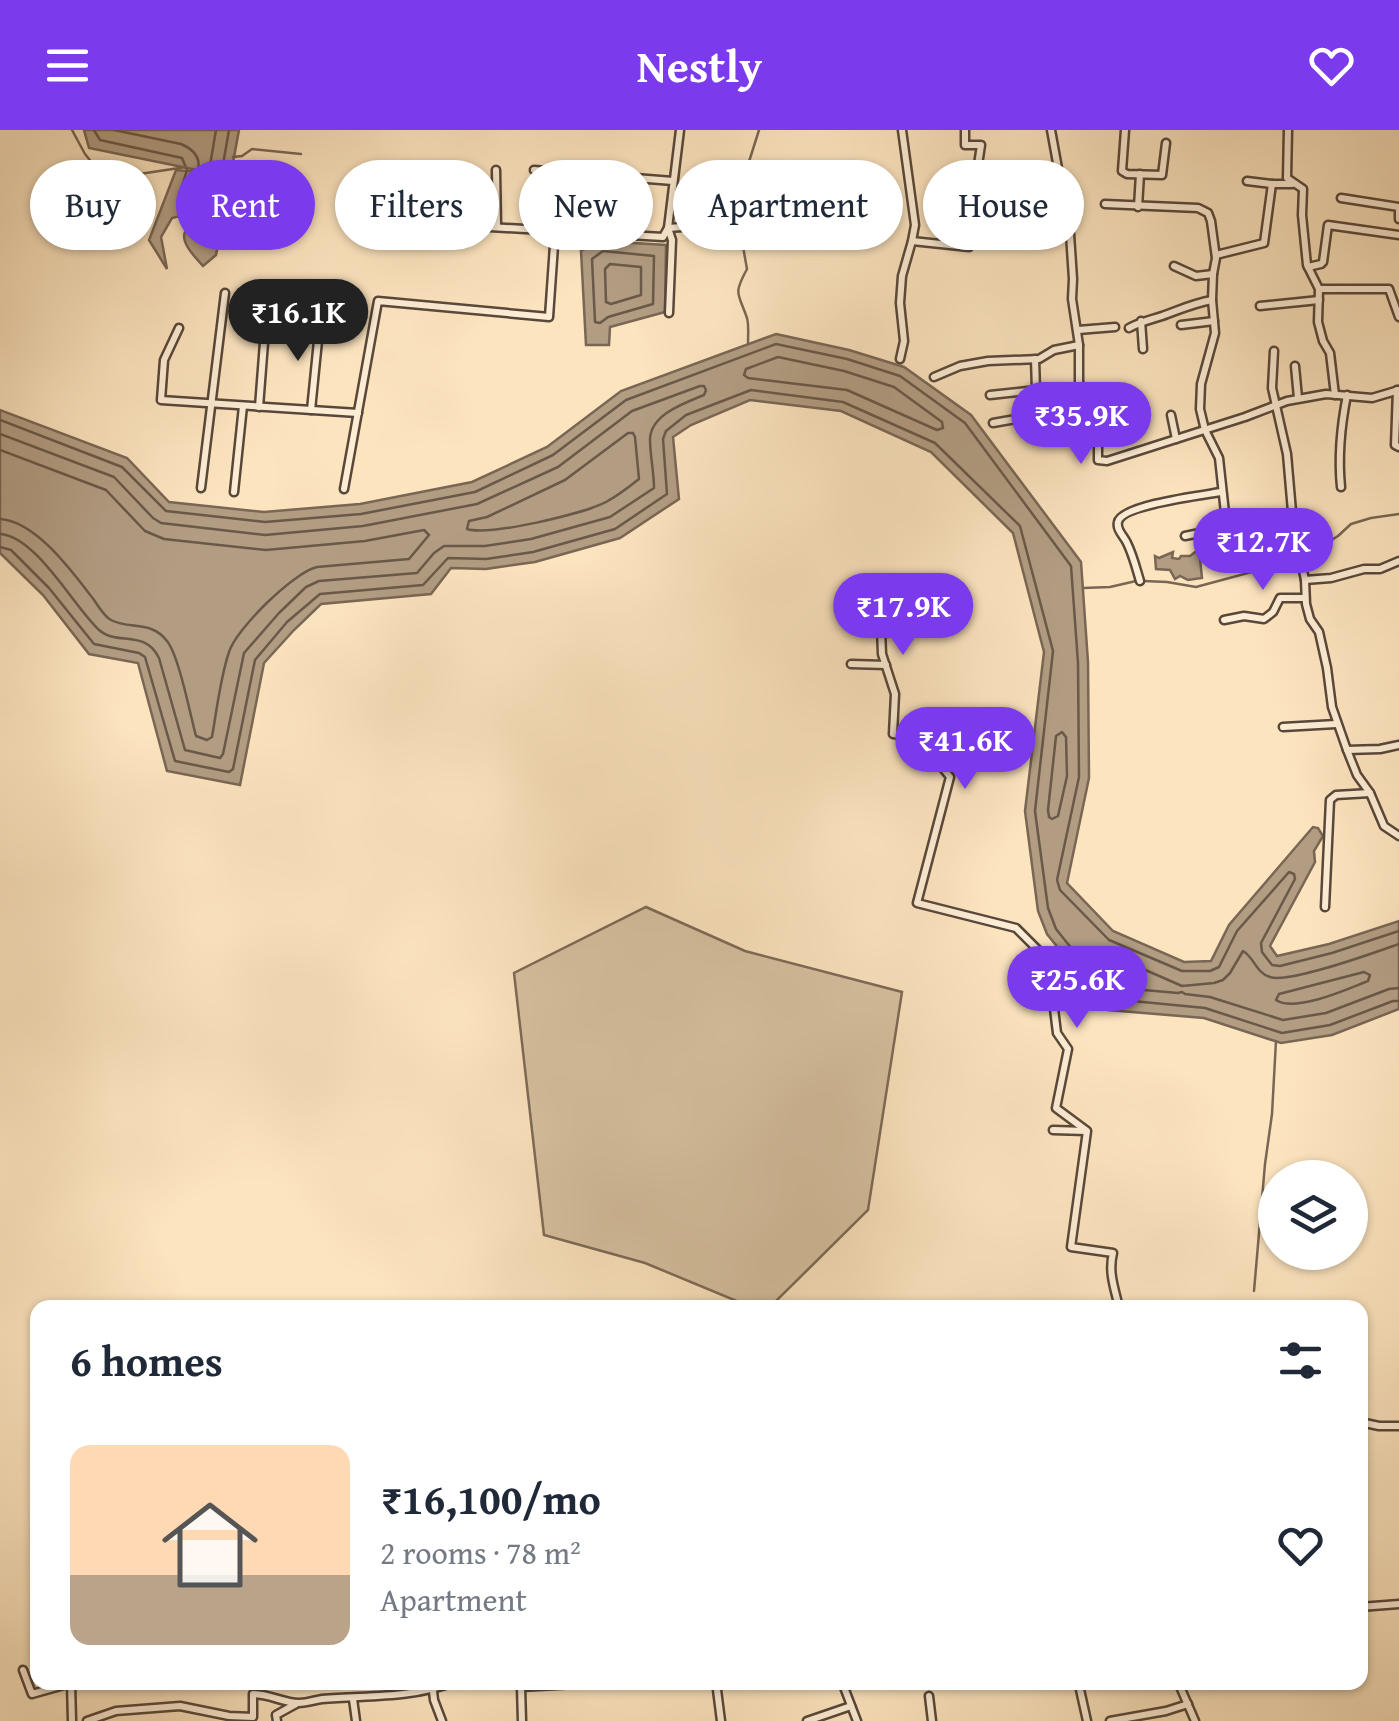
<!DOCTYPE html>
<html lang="en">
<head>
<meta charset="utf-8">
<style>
  body { margin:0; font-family:"Gentium Book Plus",serif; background:#f6f6f7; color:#1f2937; height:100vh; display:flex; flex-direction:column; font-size:38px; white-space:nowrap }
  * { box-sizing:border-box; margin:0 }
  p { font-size:32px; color:#747a83 }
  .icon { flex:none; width:55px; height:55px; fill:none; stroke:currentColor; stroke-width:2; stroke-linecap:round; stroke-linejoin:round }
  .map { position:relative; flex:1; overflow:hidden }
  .side { position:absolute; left:30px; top:1170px; width:1338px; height:390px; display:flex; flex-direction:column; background:#fff; border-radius:20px; box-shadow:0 2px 8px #0004 }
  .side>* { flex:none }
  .banner { position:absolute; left:30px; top:30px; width:1340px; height:90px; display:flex; gap:20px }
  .fabs { position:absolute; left:1258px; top:1030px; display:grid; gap:20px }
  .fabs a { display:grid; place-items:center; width:110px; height:110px; border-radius:50%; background:#fff; box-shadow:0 2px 8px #0004; font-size:50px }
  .price { position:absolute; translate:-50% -85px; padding:0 22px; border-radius:35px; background:#7c3aed; color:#fff; font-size:32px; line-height:65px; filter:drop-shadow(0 2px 5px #0008) }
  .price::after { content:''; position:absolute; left:50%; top:60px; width:30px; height:22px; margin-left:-15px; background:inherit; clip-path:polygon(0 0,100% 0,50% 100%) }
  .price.active { background:#222; color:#fff }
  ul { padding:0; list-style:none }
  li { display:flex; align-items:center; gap:30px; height:250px; padding:0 40px }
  li span { display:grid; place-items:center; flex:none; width:280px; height:200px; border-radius:20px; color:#555 }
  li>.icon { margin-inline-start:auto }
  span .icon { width:120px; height:120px; fill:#fffc; stroke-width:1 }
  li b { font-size:42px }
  h2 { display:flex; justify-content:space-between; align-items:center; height:120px; padding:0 40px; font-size:42px }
  .pill { padding:0 35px; border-radius:45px; background:#fff; box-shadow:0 2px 8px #0004; font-size:35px; line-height:90px }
  .pill.active { background:#7c3aed; color:#fff }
  header { display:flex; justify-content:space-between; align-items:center; height:130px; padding:0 40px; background:#7c3aed; color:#fff; font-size:45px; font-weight:700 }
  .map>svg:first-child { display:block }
  .green { fill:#d7c1a1; stroke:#7d6a58; stroke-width:2.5 }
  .water { fill:#b29d83; stroke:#796654; stroke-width:2.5 }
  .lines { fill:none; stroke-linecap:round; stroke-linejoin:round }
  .shore { stroke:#6a5848; stroke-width:2.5 }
  .stream { stroke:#796654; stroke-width:2.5 }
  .minor-casing { stroke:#59483a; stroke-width:11 }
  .minor { stroke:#fdedd5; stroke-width:6 }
</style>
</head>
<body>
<header><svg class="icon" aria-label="menu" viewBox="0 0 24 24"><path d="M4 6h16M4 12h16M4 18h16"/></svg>Nestly<svg class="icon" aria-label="heart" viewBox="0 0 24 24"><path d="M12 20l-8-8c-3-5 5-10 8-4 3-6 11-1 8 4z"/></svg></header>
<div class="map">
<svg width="1399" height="1591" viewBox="0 0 1399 1591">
  <rect width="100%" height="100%" fill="#fce4bf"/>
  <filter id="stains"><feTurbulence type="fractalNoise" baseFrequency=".002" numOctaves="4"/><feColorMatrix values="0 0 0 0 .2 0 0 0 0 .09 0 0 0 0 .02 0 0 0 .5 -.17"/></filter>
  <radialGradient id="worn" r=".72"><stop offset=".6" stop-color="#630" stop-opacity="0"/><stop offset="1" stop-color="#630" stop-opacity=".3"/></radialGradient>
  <path class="green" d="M646 777 745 821 902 862 868 1080 770 1177H751L645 1133 544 1105 514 843Z"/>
  <g class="water">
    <path d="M84 0H239L216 125 203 136C197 129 180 113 185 102 188 97 192 94 195 90L191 83 172 88 161 107 167 139 149 110 176 40 212 43 89 18Z"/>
    <path d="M601 111 666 115 665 182 610 197 609 215H586L581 121Z"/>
    <path d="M776 204 849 220 904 237 971 285 1081 432 1088 532 1089 648 1067 753 1113 801 1184 832 1211 831 1229 795 1313 697 1318 698 1323 706 1314 721 1315 732 1270 816 1277 826 1329 814 1399 791V879L1332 905 1281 913 1204 888 1108 880 1047 804 1038 781 1025 681 1044 522 1013 403 931 322 841 281 750 270 691 295 673 307 679 369 620 408 535 432 486 439 451 438 431 464 321 474 294 500 264 533 240 655 167 641 138 533 89 524 43 465 0 423V280L127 328 169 372 264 382 360 374 472 352 547 317 621 261Z"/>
    <path d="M1199 419 1202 448 1188 450 1180 446 1175 449 1170 440 1156 439 1155 426 1159 428 1173 422 1172 428 1179 429 1181 426H1190Z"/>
  </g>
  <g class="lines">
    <g class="shore">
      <path d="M94 0 100 10 182 28 187 40 177 72 181 75H196L205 88 209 90 214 86 229 0"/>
      <path d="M114 0 181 14C204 24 200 37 194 57L201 63 206 59 216 0"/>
      <path d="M603 121 654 126 653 174 608 187 600 193 595 192 592 129Z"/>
      <path d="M610 134 641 137V165L611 174 606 172 605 139Z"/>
      <path d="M778 227 844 241 894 257 942 292 943 298 937 300 847 260 748 248 744 245 746 239Z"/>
      <path d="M0 290 122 337 166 381 265 392 361 384 475 362 553 325 626 270 776 214 847 229 900 246 965 293 1071 436 1078 533 1079 647 1057 750 1060 760 1109 810 1182 841H1210L1219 837 1237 801 1289 742 1294 744 1295 749 1261 813 1262 822 1272 835 1280 836 1332 823 1399 801"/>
      <path d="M628 303H633L635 307 639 349C629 357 617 366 606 372 583 384 490 406 467 399L469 391 487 387 565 350Z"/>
      <path d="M0 304 114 347 153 388 161 393 265 405 363 396 477 374 558 337 632 281 700 256H704L706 260 704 265C685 273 651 284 650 309 650 325 654 342 654 358L610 387 531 409 485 416H444L434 423 417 443 319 451 306 457 279 483 244 523 223 624 220 628 185 620 159 528C145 499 117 516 99 500 74 477 36 406 0 404"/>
      <path d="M0 320 106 360 145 401 164 409 266 420 365 411 424 400 429 405 409 429 317 437C294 442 236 499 229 522 220 549 217 579 212 607L207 610 196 606C190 584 179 526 167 511 151 490 130 500 111 490 103 486 97 473 91 466 71 440 35 391 0 389"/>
      <path d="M0 417 11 420 49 458 94 514 139 523 145 527 175 631 229 642 233 639 255 530 287 492 320 464 423 455 448 428 486 429 533 422 615 399 667 364 663 309 666 301 686 285 751 260 843 272 935 313 1020 396 1053 521 1035 681 1048 778 1056 799 1112 869 1205 878 1282 903 1330 895 1393 871H1399"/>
      <path d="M1062 602 1066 607 1067 646 1058 686 1052 689 1049 687 1048 680 1056 606Z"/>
      <path d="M1399 814C1376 822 1289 854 1270 847 1256 843 1254 827 1243 821L1230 843 1223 850 1214 853 1182 856 1102 821H1097L1095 825 1121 858 1178 863 1182 862 1185 864 1210 867 1283 890 1326 883 1389 859 1399 858"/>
      <path d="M1364 842 1370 845 1368 851C1347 859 1295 883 1276 870L1279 864Z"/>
    </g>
    <g class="stream">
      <path d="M72 0 85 24 101 44 126 46 186 37"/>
      <path d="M233 27 242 26 252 19 301 24"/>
      <path d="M748 214C748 205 749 195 747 188 738 162 733 165 747 139L742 111 748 85 747 38 759 0"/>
      <path d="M1304 427 1338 406 1351 394 1371 388 1399 384"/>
      <path d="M1144 451 1167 452 1196 457 1296 430"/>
      <path d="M1083 458 1110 457 1136 451"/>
      <path d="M1254 1161 1265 1034 1272 984 1276 911"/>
    </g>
    <g class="minor-casing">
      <g id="minor">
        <path d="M965 0V15H981L976 48"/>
        <path d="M1051 0 1070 104 1073 149 1072 169 1079 215V252L1095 289 1098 308V330L1107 331 1245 287 1287 271 1326 264 1372 268 1399 260"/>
        <path d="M1125 0 1122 41 1127 44 1162 45 1166 13"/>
        <path d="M1288 0 1287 48 1303 59 1302 85 1307 135 1319 159 1318 192 1323 211 1330 223 1335 265"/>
        <path d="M496 40 497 97"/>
        <path d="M534 40 673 51"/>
        <path d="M1247 51 1272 54"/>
        <path d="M1341 68 1399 77V89"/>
        <path d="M1105 74 1198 78 1208 83 1211 91 1216 128 1213 144 1212 170 1215 203 1201 254 1200 279 1205 300 1219 328 1226 392 1224 398 1185 406"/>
        <path d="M1138 77 1140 44"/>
        <path d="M473 96 663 107 668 98 680 0"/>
        <path d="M912 111 969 117 973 79"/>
        <path d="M1216 125 1264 113 1272 54H1292"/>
        <path d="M1174 136 1196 146 1213 144"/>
        <path d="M1308 137 1321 134 1323 132 1328 95 1399 105"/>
        <path d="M1319 159H1389L1399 187"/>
        <path d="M1260 176 1319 170"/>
        <path d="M669 183 672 110 668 98 738 93"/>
        <path d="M1141 191 1143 219"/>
        <path d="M1181 195 1214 191"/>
        <path d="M179 198 164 230 161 270 358 283"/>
        <path d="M1129 198C1140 192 1150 190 1162 186 1179 180 1194 173 1212 170"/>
        <path d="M1078 200 1115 197"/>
        <path d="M1274 221 1272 258 1287 324 1293 393 1305 450 1306 474 1310 489 1319 502 1327 538 1332 577 1347 620 1380 619 1399 615"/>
        <path d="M900 229 904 211 900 173 902 146 912 111 915 95 902 0"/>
        <path d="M1295 236 1298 268"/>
        <path d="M934 247 960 236 988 231 1039 229 1054 220 1079 215"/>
        <path d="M1397 260 1395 315 1399 317"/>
        <path d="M990 265 1036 260 1035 229"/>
        <path d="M259 277 268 161"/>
        <path d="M311 280 320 191"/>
        <path d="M1171 285 1176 309"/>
        <path d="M993 293 1090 276"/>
        <path d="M1341 357C1338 327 1341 295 1347 265"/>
        <path d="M201 358 225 163"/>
        <path d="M344 359 378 171 549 187 555 101"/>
        <path d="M234 362 243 276"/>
        <path d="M879 450 882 524 895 564 893 604 918 607 950 647 917 773 1016 798 1048 830 1057 903 1068 919 1056 978 1087 1001 1071 1117 1113 1123C1108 1143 1115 1159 1119 1178"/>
        <path d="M1305 450 1331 448 1364 439H1380L1399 431"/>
        <path d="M1140 451C1136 438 1133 425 1127 413 1124 406 1116 400 1118 392 1121 375 1204 365 1221 362"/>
        <path d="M1224 490 1244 486 1264 489 1273 482 1280 468H1305"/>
        <path d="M851 534 886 535"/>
        <path d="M1283 597 1336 594"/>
        <path d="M1347 620 1357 645 1370 663 1384 696 1399 706"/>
        <path d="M1325 777 1330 670 1336 665 1370 663"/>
        <path d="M1053 1000 1086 1001"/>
        <path d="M1360 1292 1379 1296H1399"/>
        <path d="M1360 1477 1399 1474"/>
        <path d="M23 1540 32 1564 71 1553 72 1591"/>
        <path d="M432 1552 434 1570 442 1591"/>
        <path d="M519 1552 521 1557 612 1552"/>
        <path d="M716 1552 721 1591"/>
        <path d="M842 1552 857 1591"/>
        <path d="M1178 1552 1195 1591"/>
        <path d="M1079 1555 1087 1591"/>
        <path d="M521 1557 522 1591"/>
        <path d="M929 1566 932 1591"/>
        <path d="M353 1569 356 1591"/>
        <path d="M87 1591 116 1581 180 1576 229 1586 253 1587V1564C269 1564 284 1573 299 1573 307 1573 315 1570 322 1569 369 1565 408 1569 454 1552"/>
        <path d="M277 1591 276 1585 296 1574"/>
        <path d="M807 1591 851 1576"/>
        <path d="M1110 1591 1166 1581 1188 1574"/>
      </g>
    </g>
    <use href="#minor" class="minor"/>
  </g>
  <rect width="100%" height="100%" filter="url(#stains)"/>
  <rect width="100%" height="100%" fill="url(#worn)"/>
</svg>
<div class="fabs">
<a><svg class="icon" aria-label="layers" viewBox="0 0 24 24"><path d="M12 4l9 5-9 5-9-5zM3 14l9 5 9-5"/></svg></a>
</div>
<b class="price active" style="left:298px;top:234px">₹16.1K</b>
<b class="price" style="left:1081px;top:337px">₹35.9K</b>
<b class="price" style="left:1263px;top:463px">₹12.7K</b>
<b class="price" style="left:903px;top:528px">₹17.9K</b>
<b class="price" style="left:965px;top:662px">₹41.6K</b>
<b class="price" style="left:1077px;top:901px">₹25.6K</b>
<div class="banner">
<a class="pill">Buy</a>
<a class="pill active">Rent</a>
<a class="pill">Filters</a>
<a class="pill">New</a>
<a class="pill">Apartment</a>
<a class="pill">House</a>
</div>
<section class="side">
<h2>6 homes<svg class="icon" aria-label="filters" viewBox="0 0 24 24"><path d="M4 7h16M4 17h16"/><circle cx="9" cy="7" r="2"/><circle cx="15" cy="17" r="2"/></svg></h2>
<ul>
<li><span style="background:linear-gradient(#ffd9b3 65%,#b9a48a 0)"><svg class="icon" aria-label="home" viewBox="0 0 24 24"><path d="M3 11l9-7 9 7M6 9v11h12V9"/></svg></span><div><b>₹16,100/mo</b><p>2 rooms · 78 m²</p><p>Apartment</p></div><svg class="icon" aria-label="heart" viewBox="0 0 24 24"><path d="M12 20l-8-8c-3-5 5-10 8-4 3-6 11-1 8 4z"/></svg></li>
</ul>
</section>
</div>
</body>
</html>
